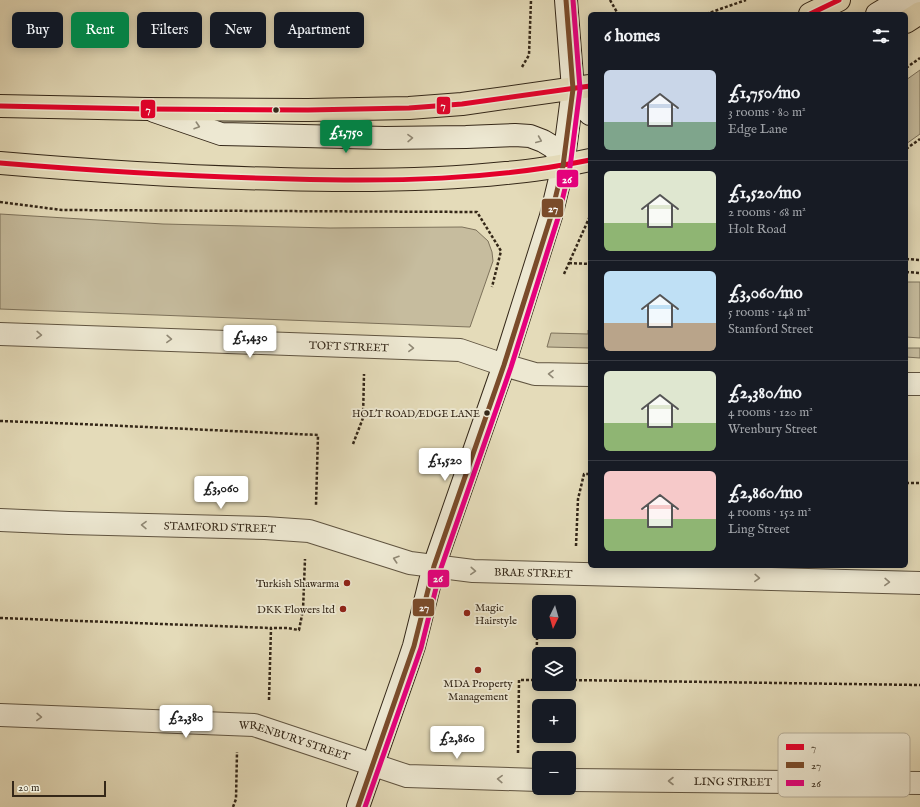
<!DOCTYPE html>
<html lang="en">
<head>
<meta charset="utf-8">
<style>
  body { margin:0; font-family:"IM FELL English",serif; background:#20242c; color:#f1f3f6; height:100vh; display:flex; flex-direction:column; font-size:15px; white-space:nowrap }
  * { box-sizing:border-box; margin:0 }
  p { font-size:13px; color:#9ea1a6 }
  .icon { flex:none; width:22px; height:22px; fill:none; stroke:currentColor; stroke-width:2; stroke-linecap:round; stroke-linejoin:round }
  .map { position:relative; flex:1; overflow:hidden }
  .panel { position:absolute; left:588px; top:12px; width:320px; height:556px; display:flex; flex-direction:column; background:#171b24; border-radius:6px; box-shadow:0 2px 10px #0003 }
  .panel>* { flex:none }
  .banner { position:absolute; left:12px; top:12px; width:380px; height:36px; display:flex; gap:8px }
  .needle { width:26px; rotate:185deg }
  .controls { position:absolute; left:532px; top:595px; display:grid; gap:8px }
  .controls a { display:grid; place-items:center; width:44px; height:44px; border-radius:6px; background:#171b24; box-shadow:0 2px 10px #0003; font-size:20px }
  .scale { position:absolute; left:12px; bottom:10px; width:94px; box-sizing:border-box; padding-left:4px; border:2px solid #342718; border-top:0; font-size:11px; line-height:14px; white-space:nowrap; color:#342718; -webkit-text-stroke:3px #ede8d2; paint-order:stroke }
  .price { position:absolute; translate:-50% -34px; padding:0 9px; border-radius:4px; background:#fff; color:#222; font-size:13px; line-height:26px; filter:drop-shadow(0 1px 2px #0008) }
  .price::after { content:''; position:absolute; left:50%; top:24px; width:12px; height:9px; margin-left:-6px; background:inherit; clip-path:polygon(0 0,100% 0,50% 100%) }
  .price.current { background:#0b8043; color:#fff }
  ul { padding:0; list-style:none }
  li { display:flex; align-items:center; gap:12px; height:100px; padding:0 16px }
  li+li { border-top:1px solid #363941 }
  li span { display:grid; place-items:center; flex:none; width:112px; height:80px; border-radius:6px; color:#555 }
  li>.icon { margin-inline-start:auto }
  span .icon { width:48px; height:48px; fill:#fffc; stroke-width:1 }
  li b { font-size:17px }
  h2 { display:flex; justify-content:space-between; align-items:center; height:48px; padding:0 16px; font-size:17px }
  .tag { padding:0 14px; border-radius:6px; background:#171b24; box-shadow:0 2px 10px #0003; font-size:14px; line-height:36px }
  .tag.current { background:#0b8043; color:#fff }
  .map>svg:first-child { display:block }
  .green { fill:#c6bc9e; stroke:#7d725b }
  .lines { fill:none; stroke-linecap:round; stroke-linejoin:round }
  .minor-casing { stroke:#605440; stroke-width:24 }
  .secondary-casing { stroke:#342718; stroke-width:24 }
  .trunk-casing { stroke:#342718; stroke-width:24 }
  .path { stroke:#342718; stroke-width:2.5; stroke-dasharray:3 2; stroke-linecap:butt }
  .minor { stroke:#ede8d2; stroke-width:22 }
  .secondary { stroke:#ede8d2; stroke-width:22 }
  .trunk { stroke:#e4dbb9; stroke-width:22 }
  .bus-1-casing { stroke:#ede8d2; stroke-width:8 }
  .bus-2-casing { stroke:#ede8d2; stroke-width:8 }
  .bus-3-casing { stroke:#ede8d2; stroke-width:8 }
  .bus-1 { stroke:#e4002b; stroke-width:5 }
  .bus-2 { stroke:#7a4b2a; stroke-width:5 }
  .bus-3 { stroke:#e5007d; stroke-width:5 }
  .oneway { stroke:#908875 }
  .bus-dot { fill:#342718; stroke:#ede8d2; stroke-width:1.5 }
  .poi-dot { fill:#8f2418; stroke:#ede8d2; stroke-width:1.5 }
  .labels { text-anchor:middle; stroke-width:3.5; stroke-linejoin:round; paint-order:stroke }
  .bus-label { font-size:10px; fill:#342718; stroke:#ede8d2; text-anchor:end }
  .street-label { font-size:11px; fill:#342718; stroke:#ede8d2 }
  .poi-label { font-size:11px; fill:#342718; stroke:#ede8d2; text-anchor:end }
  .key { fill:#ede8d2; stroke:#b6ae9a; stroke-width:1 }
  .key-label { font-size:11px; fill:#342718 }
  .line-badge { stroke:#ede8d2; stroke-width:1.5 }
  .badge-label { font-size:11px; text-anchor:middle; font-weight:bold; fill:#fff }
</style>
</head>
<body>
<div class="map">
<svg width="920" height="807" viewBox="0 0 920 807">
  <rect width="100%" height="100%" fill="#e4dbb9"/>
  <filter id="stains"><feTurbulence type="fractalNoise" baseFrequency=".005" numOctaves="4"/><feColorMatrix values="0 0 0 0 .2 0 0 0 0 .09 0 0 0 0 .02 0 0 0 .5 -.17"/></filter>
  <radialGradient id="worn" r=".72"><stop offset=".6" stop-color="#630" stop-opacity="0"/><stop offset="1" stop-color="#630" stop-opacity=".3"/></radialGradient>
  <g class="green">
    <path d="M920 70V134L906 144V80Z"/>
    <path d="M0 214 163 224 330 228 462 227 476 230 488 241 492 252 493 261 470 327 0 309Z"/>
    <path d="M906 282H920V338L906 337Z"/>
    <path d="M588 330H590V348L547 347 551 333 588 334Z"/>
    <path d="M906 348H920V358L906 357Z"/>
  </g>
  <g class="lines">
    <g class="minor-casing">
      <g id="minor">
        <path id="s1" d="M0 334 460 350 504 365 535 374 590 375"/>
        <path d="M906 384H920"/>
        <path id="s2" d="M0 520 69 523 265 528 309 531 410 563 473 571 920 583"/>
        <path id="s3" d="M0 715 254 725 407 776 539 780"/>
        <path id="s4" d="M569 780 920 783"/>
      </g>
    </g>
    <g class="secondary-casing">
      <g id="secondary">
        <path d="M877 14 892 5 912 0"/>
        <path d="M573 89C577 99 581 107 590 114"/>
        <path d="M154 111 221 134 385 138 466 137 515 135 530 136 543 141 553 147 559 155 563 166"/>
        <path d="M358 807 408 664 414 646 434 566 504 365 551 216 563 166 573 89 566 0"/>
      </g>
    </g>
    <g class="trunk-casing">
      <g id="trunk">
        <path d="M810 14 839 0"/>
        <path d="M906 22 920 13"/>
        <path d="M0 106 147 109 308 110 409 108 462 104 590 86"/>
        <path d="M0 163C93 171 187 177 280 179 356 181 431 181 506 173 534 171 562 166 590 160"/>
      </g>
    </g>
    <g class="path">
      <path d="M610 0 618 14"/>
      <path d="M706 14 746 0"/>
      <path d="M522 67 529 55 531 0"/>
      <path d="M906 68 920 58"/>
      <path d="M906 149 920 139"/>
      <path d="M0 202 62 210 477 212 501 251 492 287"/>
      <path d="M906 259 920 260"/>
      <path d="M569 263 590 264"/>
      <path d="M906 272 920 273"/>
      <path d="M564 274 590 216"/>
      <path d="M0 421 81 424 318 435 316 505"/>
      <path d="M353 444 363 418 364 374"/>
      <path d="M906 483H920"/>
      <path d="M576 546 578 499 584 474H590"/>
      <path d="M0 618 271 628"/>
      <path d="M536 680 538 600"/>
      <path d="M569 680 920 685"/>
      <path d="M269 700 271 628H287L299 630 303 610 305 559"/>
      <path d="M518 753 519 680H539"/>
      <path d="M233 807 236 799 237 752"/>
    </g>
    <use href="#minor" class="minor"/>
    <use href="#secondary" class="secondary"/>
    <use href="#trunk" class="trunk"/>
    <g class="bus-1-casing">
      <g id="bus-1">
        <path d="M810 14 839 0"/>
        <path d="M0 106 147 109 308 110 409 108 462 104 590 86"/>
        <path d="M0 163C97 171 195 177 292 179 392 182 492 180 590 160"/>
      </g>
    </g>
    <g class="bus-2-casing">
      <path id="bus-2" d="M358 807 414 646 434 566 504 365 551 216 563 166 573 89 566 0"/>
    </g>
    <g class="bus-3-casing">
      <path id="bus-3" d="M365 807 421 648 441 568 511 367 558 218 570 167 580 89 573 0"/>
    </g>
    <use href="#bus-1" class="bus-1"/>
    <use href="#bus-2" class="bus-2"/>
    <use href="#bus-3" class="bus-3"/>
  </g>
  <defs><path id="oneway-chevron" d="M-2-3.5L2.5 0L-2 3.5" fill="none" stroke-width="1.6" stroke-linecap="round" stroke-linejoin="round"/></defs>
  <g class="oneway">
    <use href="#oneway-chevron" transform="translate(197 126) rotate(18)"/>
    <use href="#oneway-chevron" transform="translate(410 138) rotate(-1)"/>
    <use href="#oneway-chevron" transform="translate(539 140) rotate(23)"/>
    <use href="#oneway-chevron" transform="translate(39 335) rotate(2)"/>
    <use href="#oneway-chevron" transform="translate(169 339) rotate(2)"/>
    <use href="#oneway-chevron" transform="translate(411 348) rotate(2)"/>
    <use href="#oneway-chevron" transform="translate(551 374) rotate(-179)"/>
    <use href="#oneway-chevron" transform="translate(144 525) rotate(-179)"/>
    <use href="#oneway-chevron" transform="translate(396 559) rotate(-162)"/>
    <use href="#oneway-chevron" transform="translate(473 571) rotate(4)"/>
    <use href="#oneway-chevron" transform="translate(757 578) rotate(2)"/>
    <use href="#oneway-chevron" transform="translate(887 582) rotate(2)"/>
    <use href="#oneway-chevron" transform="translate(39 717) rotate(2)"/>
    <use href="#oneway-chevron" transform="translate(500 779) rotate(-178)"/>
    <use href="#oneway-chevron" transform="translate(671 781) rotate(-180)"/>
  </g>
  <g class="bus-dot">
    <circle cx="276" cy="110" r="3.5"/>
    <circle cx="487" cy="413" r="3.5"/>
  </g>
  <g class="poi-dot">
    <circle cx="347" cy="583" r="4"/>
    <circle cx="343" cy="609" r="4"/>
    <circle cx="467" cy="613" r="4"/>
    <circle cx="478" cy="670" r="4"/>
  </g>
  <g class="labels">
    <g class="bus-label">
      <text x="480" y="417">HOLT ROAD/EDGE LANE</text>
    </g>
    <g class="street-label">
      <text dy="4" stroke="none"><textPath href="#s1" startOffset="349">TOFT STREET</textPath></text>
      <text dy="4" stroke="none"><textPath href="#s2" startOffset="220">STAMFORD STREET</textPath></text>
      <text dy="4" stroke="none"><textPath href="#s2" startOffset="539">BRAE STREET</textPath></text>
      <text dy="4" stroke="none"><textPath href="#s3" startOffset="297">WRENBURY STREET</textPath></text>
      <text dy="4" stroke="none"><textPath href="#s4" startOffset="164">LING STREET</textPath></text>
    </g>
    <g class="poi-label">
      <text x="339" y="587">Turkish Shawarma</text>
      <text x="475" y="611" text-anchor="start">Magic<tspan x="475" dy="13">Hairstyle</tspan></text>
      <text x="335" y="613">DKK Flowers ltd</text>
      <text x="478" y="687" text-anchor="middle">MDA Property<tspan x="478" dy="13">Management</tspan></text>
    </g>
  </g>
  <rect x="778" y="733" width="132" height="64" rx="6" class="key"/>
  <rect x="786" y="744" width="18" height="6" fill="#e4002b"/>
  <rect x="786" y="762" width="18" height="6" fill="#7a4b2a"/>
  <rect x="786" y="780" width="18" height="6" fill="#e5007d"/>
  <g class="key-label">
    <text x="811" y="751">7</text>
    <text x="811" y="769">27</text>
    <text x="811" y="787">26</text>
  </g>
  <g class="line-badge">
    <rect x="436" y="96" width="15" height="19" rx="4" fill="#e4002b"/>
    <rect x="140" y="99" width="16" height="20" rx="4" fill="#e4002b"/>
    <rect x="556" y="169" width="23" height="19" rx="4" fill="#e5007d"/>
    <rect x="541" y="198" width="23" height="20" rx="4" fill="#7a4b2a"/>
    <rect x="427" y="569" width="23" height="19" rx="4" fill="#e5007d"/>
    <rect x="412" y="598" width="23" height="19" rx="4" fill="#7a4b2a"/>
  </g>
  <g class="badge-label">
    <text x="443" y="109">7</text>
    <text x="148" y="113">7</text>
    <text x="567" y="183">26</text>
    <text x="553" y="212">27</text>
    <text x="438" y="582">26</text>
    <text x="424" y="611">27</text>
  </g>
  <rect width="100%" height="100%" filter="url(#stains)"/>
  <rect width="100%" height="100%" fill="url(#worn)"/>
</svg>
<div class="controls">
<a><svg class="needle" viewBox="-14 -14 28 28"><path d="M0-13l5 13h-10z" fill="#e53935"/><path d="M0 13l5-13h-10z" fill="#9ea1a6"/></svg></a>
<a><svg class="icon" aria-label="layers" viewBox="0 0 24 24"><path d="M12 4l9 5-9 5-9-5zM3 14l9 5 9-5"/></svg></a>
<a>+</a>
<a>−</a>
</div>
<div class="scale">20 m</div>
<b class="price current" style="left:346px;top:154px">£1,750</b>
<b class="price" style="left:250px;top:359px">£1,430</b>
<b class="price" style="left:445px;top:482px">£1,520</b>
<b class="price" style="left:221px;top:510px">£3,060</b>
<b class="price" style="left:186px;top:739px">£2,380</b>
<b class="price" style="left:457px;top:760px">£2,860</b>
<div class="banner">
<a class="tag">Buy</a>
<a class="tag current">Rent</a>
<a class="tag">Filters</a>
<a class="tag">New</a>
<a class="tag">Apartment</a>
</div>
<section class="panel">
<h2>6 homes<svg class="icon" aria-label="filters" viewBox="0 0 24 24"><path d="M4 7h16M4 17h16"/><circle cx="9" cy="7" r="2"/><circle cx="15" cy="17" r="2"/></svg></h2>
<ul>
<li><span style="background:linear-gradient(#c9d6e8 65%,#7fa58c 0)"><svg class="icon" aria-label="home" viewBox="0 0 24 24"><path d="M3 11l9-7 9 7M6 9v11h12V9"/></svg></span><div><b>£1,750/mo</b><p>3 rooms · 80 m²</p><p>Edge Lane</p></div></li>
<li><span style="background:linear-gradient(#dfe7d0 65%,#8fb573 0)"><svg class="icon" aria-label="home" viewBox="0 0 24 24"><path d="M3 11l9-7 9 7M6 9v11h12V9"/></svg></span><div><b>£1,520/mo</b><p>2 rooms · 68 m²</p><p>Holt Road</p></div></li>
<li><span style="background:linear-gradient(#bfe0f5 65%,#b9a48a 0)"><svg class="icon" aria-label="home" viewBox="0 0 24 24"><path d="M3 11l9-7 9 7M6 9v11h12V9"/></svg></span><div><b>£3,060/mo</b><p>5 rooms · 148 m²</p><p>Stamford Street</p></div></li>
<li><span style="background:linear-gradient(#dfe7d0 65%,#8fb573 0)"><svg class="icon" aria-label="home" viewBox="0 0 24 24"><path d="M3 11l9-7 9 7M6 9v11h12V9"/></svg></span><div><b>£2,380/mo</b><p>4 rooms · 120 m²</p><p>Wrenbury Street</p></div></li>
<li><span style="background:linear-gradient(#f6c9c9 60%,#8fb573 0)"><svg class="icon" aria-label="home" viewBox="0 0 24 24"><path d="M3 11l9-7 9 7M6 9v11h12V9"/></svg></span><div><b>£2,860/mo</b><p>4 rooms · 152 m²</p><p>Ling Street</p></div></li>
</ul>
</section>
</div>
</body>
</html>
